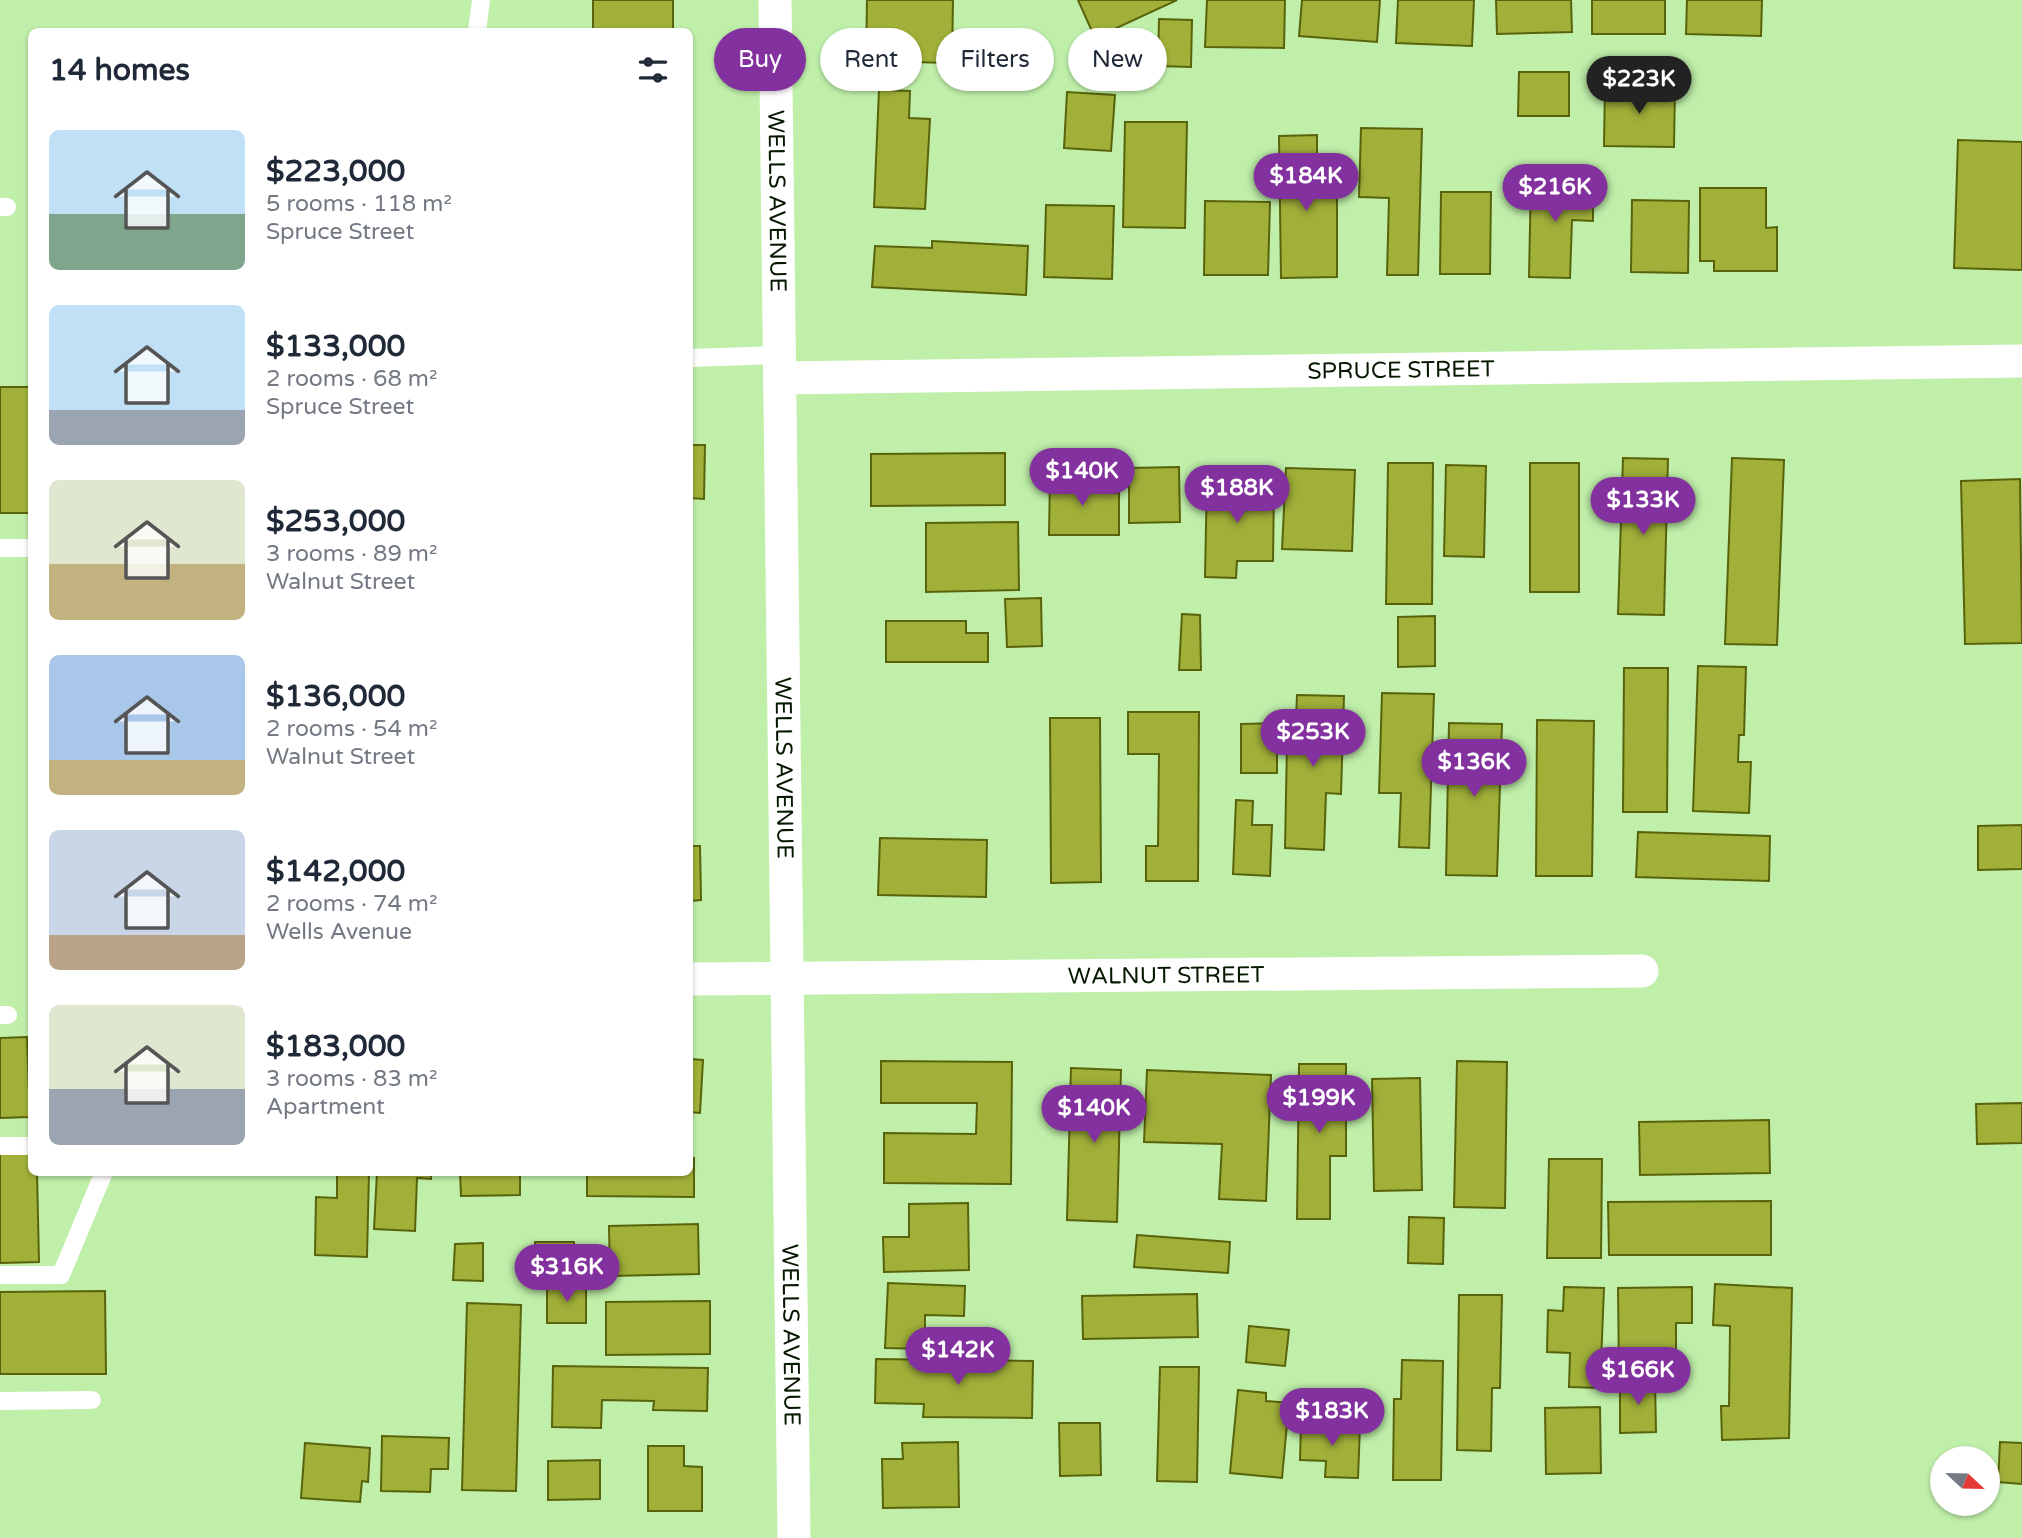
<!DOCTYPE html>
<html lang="en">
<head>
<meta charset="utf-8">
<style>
  body { margin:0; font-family:"Varela Round",sans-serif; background:#f6f6f7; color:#1f2937; height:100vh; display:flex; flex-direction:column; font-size:26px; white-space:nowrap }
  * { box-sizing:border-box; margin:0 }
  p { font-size:23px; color:#747a83 }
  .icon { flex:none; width:38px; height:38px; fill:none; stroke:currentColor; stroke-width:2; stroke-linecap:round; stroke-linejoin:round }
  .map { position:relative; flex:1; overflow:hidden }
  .side { position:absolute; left:28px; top:28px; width:665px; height:1148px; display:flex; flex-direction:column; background:#fff; border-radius:10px; box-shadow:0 2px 5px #0004 }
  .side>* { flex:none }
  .hud { position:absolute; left:714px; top:28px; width:665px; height:63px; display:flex; gap:14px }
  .needle { width:46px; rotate:112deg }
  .controls { position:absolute; left:1930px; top:1446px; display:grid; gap:14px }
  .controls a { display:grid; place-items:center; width:70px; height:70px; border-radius:50%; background:#fff; box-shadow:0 2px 5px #0004; font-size:35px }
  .price { position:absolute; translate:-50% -60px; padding:0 16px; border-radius:24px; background:#8431a0; color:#fff; font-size:23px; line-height:46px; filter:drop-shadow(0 2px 4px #0008) }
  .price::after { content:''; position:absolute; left:50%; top:42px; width:21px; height:16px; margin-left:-10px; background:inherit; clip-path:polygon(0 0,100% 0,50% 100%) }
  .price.on { background:#222; color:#fff }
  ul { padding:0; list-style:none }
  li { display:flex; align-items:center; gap:21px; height:175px; padding:0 21px }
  li span { display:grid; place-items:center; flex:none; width:196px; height:140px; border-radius:10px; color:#555 }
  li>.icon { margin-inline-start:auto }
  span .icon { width:84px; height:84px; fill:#fffc; stroke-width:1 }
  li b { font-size:30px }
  h2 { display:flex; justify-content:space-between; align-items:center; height:84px; padding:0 21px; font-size:30px }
  .chip { padding:0 24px; border-radius:32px; background:#fff; box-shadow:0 2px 5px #0004; font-size:24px; line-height:63px }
  .chip.on { background:#8431a0; color:#fff }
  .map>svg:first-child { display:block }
  .building { fill:#a1b039; stroke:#59630b; stroke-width:2 }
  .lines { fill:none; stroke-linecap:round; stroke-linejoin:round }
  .lane { stroke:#fff; stroke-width:18 }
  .street { stroke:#fff; stroke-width:33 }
  .labels { text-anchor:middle; stroke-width:7; stroke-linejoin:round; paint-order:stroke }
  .street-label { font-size:23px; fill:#071801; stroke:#fff }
</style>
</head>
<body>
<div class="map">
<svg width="2022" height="1538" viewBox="0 0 2022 1538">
  <rect width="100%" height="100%" fill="#bfefa9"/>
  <g class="building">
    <rect x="593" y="0" width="80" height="32"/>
    <path d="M867 0H953L952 63 866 61Z"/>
    <path d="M1078 0H1177L1095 38Z"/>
    <path d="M1207 0H1285L1284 48 1205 47Z"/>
    <path d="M1302 0H1380L1377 42 1299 36Z"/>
    <path d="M1398 0H1474L1472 46 1396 43Z"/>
    <path d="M1496 0H1571L1572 32 1497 34Z"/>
    <rect x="1592" y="0" width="73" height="34"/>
    <path d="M1687 0H1762L1761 36 1686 34Z"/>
    <path d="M1159 19 1192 20 1191 67 1158 66Z"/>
    <path d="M1519 72H1569V116H1518Z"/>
    <path d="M1605 85 1675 86 1674 147 1604 146Z"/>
    <path d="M879 90 910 91 909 118 930 119 925 209 874 207Z"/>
    <path d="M1067 92 1115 95 1111 151 1064 148Z"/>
    <path d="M1125 122H1187L1185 228 1123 227Z"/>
    <path d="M1361 128 1422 129 1418 275H1387L1389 198 1359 197Z"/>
    <path d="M1317 135V192L1337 191V277L1281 278 1279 136Z"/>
    <path d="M1958 140 2022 142V270L1954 268Z"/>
    <path d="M1531 177H1571L1570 187H1593V221L1572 220 1570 278 1529 277Z"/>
    <path d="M1700 188H1766V228L1777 227V271H1714V261H1700Z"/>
    <path d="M1441 192H1491L1490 274H1440Z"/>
    <path d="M1632 200 1689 201 1688 273 1631 272Z"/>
    <path d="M1205 201 1270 202 1268 275H1204Z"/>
    <path d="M1046 205 1114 206 1112 279 1044 277Z"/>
    <path d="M932 241 1028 246 1026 295 872 287 875 246 932 248Z"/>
    <rect x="0" y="387" width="32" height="126"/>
    <path d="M690 445H705L704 499 690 498Z"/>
    <path d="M1005 453V505L871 506V454Z"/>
    <path d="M1623 458 1668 459 1664 615 1618 614Z"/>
    <path d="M1732 458 1784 460 1777 645 1725 644Z"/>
    <path d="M1388 463H1433L1432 604H1386Z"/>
    <rect x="1530" y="463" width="49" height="129"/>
    <path d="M1446 465 1486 466 1484 557 1444 556Z"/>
    <path d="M1179 467 1180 522 1129 523V468Z"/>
    <path d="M1286 468 1355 470 1352 551 1282 549Z"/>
    <path d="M1207 475H1237V484H1274L1273 561H1237L1236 578 1205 577Z"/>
    <path d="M1050 476H1098V492L1119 493V535H1049Z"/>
    <path d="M2020 479 2022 643 1965 644 1961 481Z"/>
    <path d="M1018 522 1019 590 926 592V523Z"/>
    <path d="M1041 598 1042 646 1007 647 1005 599Z"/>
    <path d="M690 604 692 643H690Z"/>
    <path d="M1182 614 1200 615 1201 670H1179Z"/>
    <path d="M1435 616V666L1398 667V617Z"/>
    <path d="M886 621H966V633H988V662H886Z"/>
    <path d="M1698 666 1746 667 1744 735H1739L1738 762H1751L1749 813 1693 811Z"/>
    <path d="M1624 668H1668L1667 812H1623Z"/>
    <path d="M1382 693 1434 694 1429 848 1399 847 1401 793H1379Z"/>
    <path d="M1297 695 1344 696 1341 794 1326 793 1324 850 1285 848 1287 743H1295Z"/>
    <path d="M1128 712H1199L1198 881H1146V846H1158L1159 754H1128Z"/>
    <path d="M1050 718H1100L1101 882 1051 883Z"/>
    <path d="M1537 720 1594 721 1592 876H1536Z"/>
    <path d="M1277 723V773H1241V724Z"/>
    <path d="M1449 723 1502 724 1497 876 1446 875Z"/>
    <path d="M1236 800 1253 801 1252 825H1272L1270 876 1233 874Z"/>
    <path d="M2022 825V869L1978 870V826Z"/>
    <path d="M1638 832 1770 836 1769 881 1636 877Z"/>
    <path d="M880 838 987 840 986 897 878 895Z"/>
    <path d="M690 846H700L701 900 690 901Z"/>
    <path d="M27 1037 30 1117 0 1118V1038Z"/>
    <path d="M690 1059 703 1060 700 1113 690 1112Z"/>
    <path d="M881 1061 1012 1062 1011 1184 884 1183V1133L976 1134 977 1103H881Z"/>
    <path d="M1457 1061 1507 1062 1505 1208 1454 1207Z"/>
    <path d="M1299 1064H1346V1156H1330V1219H1297Z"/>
    <path d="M1071 1068 1121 1070 1117 1222 1067 1220Z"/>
    <path d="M1147 1070 1271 1075 1266 1201 1219 1199 1222 1144 1144 1142Z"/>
    <path d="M1420 1078 1422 1190 1374 1191 1372 1079Z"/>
    <path d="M2022 1103V1143L1977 1144 1976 1104Z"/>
    <path d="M1769 1120 1770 1173 1640 1175 1639 1122Z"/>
    <path d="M32 1151V1172H37L39 1262 0 1263V1152Z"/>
    <path d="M690 1158H694V1197L587 1196V1172H690Z"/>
    <path d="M1549 1159H1602L1601 1258H1547Z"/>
    <path d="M337 1172H369L367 1257 315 1255 316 1197 337 1198Z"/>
    <path d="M377 1172H431V1179L417 1178 415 1231 374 1229Z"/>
    <path d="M460 1172H520V1195L461 1196Z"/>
    <path d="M1771 1201V1255H1609L1608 1202Z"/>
    <path d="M968 1203 969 1270 884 1272 883 1237H909V1204Z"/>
    <path d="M1409 1217 1444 1218 1443 1264 1408 1263Z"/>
    <path d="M698 1224 699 1274 610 1276 609 1226Z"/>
    <path d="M1137 1235 1230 1242 1228 1273 1134 1267Z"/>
    <path d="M535 1242H574L575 1279H535Z"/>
    <path d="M483 1243V1281L453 1280 455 1244Z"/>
    <path d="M888 1283 965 1286 964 1316 925 1315V1349L885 1348Z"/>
    <path d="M586 1284V1323H547V1285Z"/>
    <path d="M1715 1284 1792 1288 1789 1438 1722 1440 1721 1406H1729L1730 1326 1713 1325Z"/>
    <path d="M1564 1287 1604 1288 1600 1388 1569 1387 1570 1353 1547 1352 1548 1310 1563 1311Z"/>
    <path d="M1692 1287V1323H1676V1376H1619L1618 1288Z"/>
    <path d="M105 1291 106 1374H0V1292Z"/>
    <path d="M1197 1294 1198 1337 1083 1339 1082 1296Z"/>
    <path d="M1459 1295H1502L1500 1388H1492L1491 1451 1457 1450Z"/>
    <path d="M710 1301V1354L606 1355V1302Z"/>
    <path d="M467 1303 521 1305 516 1491 462 1490Z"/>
    <path d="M1249 1326 1289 1330 1285 1366 1246 1362Z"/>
    <path d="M876 1359 1033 1361 1032 1418 923 1417 924 1404 875 1403Z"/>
    <path d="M1402 1360 1443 1361 1441 1480H1393L1394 1399H1401Z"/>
    <path d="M553 1366 708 1368 707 1411 653 1410 654 1401 602 1400 601 1428 552 1427Z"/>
    <path d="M1160 1367H1199L1197 1482 1157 1481Z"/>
    <path d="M1655 1381 1656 1432 1620 1433V1382Z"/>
    <path d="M1238 1390 1266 1393V1401L1289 1403 1282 1478 1230 1473Z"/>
    <path d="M1600 1407 1601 1473 1546 1474 1545 1408Z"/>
    <path d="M1059 1423H1100L1101 1475 1060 1476Z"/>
    <path d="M1301 1424 1360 1426 1358 1478 1325 1477 1326 1461 1300 1460Z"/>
    <path d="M382 1436 449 1438 448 1469H431L430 1492 381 1491Z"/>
    <path d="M958 1442 959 1507 883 1508 882 1459H903L902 1443Z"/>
    <path d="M2000 1442 2022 1443V1484L1998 1482Z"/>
    <path d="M305 1443 370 1448 368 1482 362 1481 360 1502 301 1498Z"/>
    <path d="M648 1446H684V1466L702 1467V1511H648Z"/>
    <path d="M600 1460V1499L548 1500V1461Z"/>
  </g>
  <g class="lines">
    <g class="lane">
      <path d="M477 32 481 0"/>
      <path d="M0 207H7"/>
      <path d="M690 358 779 355"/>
      <path d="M0 548H32"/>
      <path d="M0 1015H8"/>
      <path d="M0 1146H32"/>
      <path d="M0 1275H61L104 1172"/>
      <path d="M0 1401 92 1400"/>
    </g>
    <g class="street">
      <path id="s1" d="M775 0 794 1538"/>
      <path id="s2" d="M780 378 2022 361"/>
      <path id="s3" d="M690 979 1642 971"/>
    </g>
  </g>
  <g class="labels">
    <g class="street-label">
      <text dy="8" stroke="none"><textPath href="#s1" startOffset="201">WELLS AVENUE</textPath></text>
      <text dy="8" stroke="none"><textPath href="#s2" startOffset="621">SPRUCE STREET</textPath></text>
      <text dy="8" stroke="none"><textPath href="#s1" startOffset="768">WELLS AVENUE</textPath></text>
      <text dy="8" stroke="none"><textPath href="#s3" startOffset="476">WALNUT STREET</textPath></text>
      <text dy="8" stroke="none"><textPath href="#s1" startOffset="1335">WELLS AVENUE</textPath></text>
    </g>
  </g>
</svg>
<div class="controls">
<a><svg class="needle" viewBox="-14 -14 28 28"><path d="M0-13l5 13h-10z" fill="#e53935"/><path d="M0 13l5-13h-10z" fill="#747a83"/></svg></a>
</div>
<b class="price on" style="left:1639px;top:116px">$223K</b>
<b class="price" style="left:1306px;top:213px">$184K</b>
<b class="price" style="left:1555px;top:224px">$216K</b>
<b class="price" style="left:1082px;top:508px">$140K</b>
<b class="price" style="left:1237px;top:525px">$188K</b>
<b class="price" style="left:1643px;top:537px">$133K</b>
<b class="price" style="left:1313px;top:769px">$253K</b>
<b class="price" style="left:1474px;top:799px">$136K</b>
<b class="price" style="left:1319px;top:1135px">$199K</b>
<b class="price" style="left:1094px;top:1145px">$140K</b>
<b class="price" style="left:567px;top:1304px">$316K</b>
<b class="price" style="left:958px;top:1387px">$142K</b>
<b class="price" style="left:1638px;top:1407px">$166K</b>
<b class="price" style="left:1332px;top:1448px">$183K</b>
<div class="hud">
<a class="chip on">Buy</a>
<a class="chip">Rent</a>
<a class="chip">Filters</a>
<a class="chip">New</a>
</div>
<section class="side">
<h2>14 homes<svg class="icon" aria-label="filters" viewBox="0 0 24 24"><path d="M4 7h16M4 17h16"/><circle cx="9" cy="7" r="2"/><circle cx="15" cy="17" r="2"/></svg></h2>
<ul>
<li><span style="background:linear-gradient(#bfe0f5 60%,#7fa58c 0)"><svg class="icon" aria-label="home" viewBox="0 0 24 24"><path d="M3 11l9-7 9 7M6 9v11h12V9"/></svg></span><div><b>$223,000</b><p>5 rooms · 118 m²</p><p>Spruce Street</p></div></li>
<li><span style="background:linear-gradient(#bfe0f5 75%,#9aa5b1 0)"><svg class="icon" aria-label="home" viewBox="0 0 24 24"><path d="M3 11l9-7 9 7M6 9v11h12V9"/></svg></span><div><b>$133,000</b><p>2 rooms · 68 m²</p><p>Spruce Street</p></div></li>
<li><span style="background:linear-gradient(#dfe7d0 60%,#c2b280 0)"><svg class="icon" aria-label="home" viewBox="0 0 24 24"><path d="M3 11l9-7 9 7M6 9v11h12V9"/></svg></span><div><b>$253,000</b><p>3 rooms · 89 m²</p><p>Walnut Street</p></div></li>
<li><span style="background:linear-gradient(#a9c7e8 75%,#c2b280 0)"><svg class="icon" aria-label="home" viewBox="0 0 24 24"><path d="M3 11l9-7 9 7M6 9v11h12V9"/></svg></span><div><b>$136,000</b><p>2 rooms · 54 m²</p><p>Walnut Street</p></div></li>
<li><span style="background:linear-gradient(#c9d6e8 75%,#b9a48a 0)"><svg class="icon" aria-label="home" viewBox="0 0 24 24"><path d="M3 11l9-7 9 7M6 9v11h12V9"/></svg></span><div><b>$142,000</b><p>2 rooms · 74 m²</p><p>Wells Avenue</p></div></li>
<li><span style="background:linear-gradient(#dfe7d0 60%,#9aa5b1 0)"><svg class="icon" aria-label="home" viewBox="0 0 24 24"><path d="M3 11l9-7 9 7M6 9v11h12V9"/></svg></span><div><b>$183,000</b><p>3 rooms · 83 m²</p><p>Apartment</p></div></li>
</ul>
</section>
</div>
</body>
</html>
